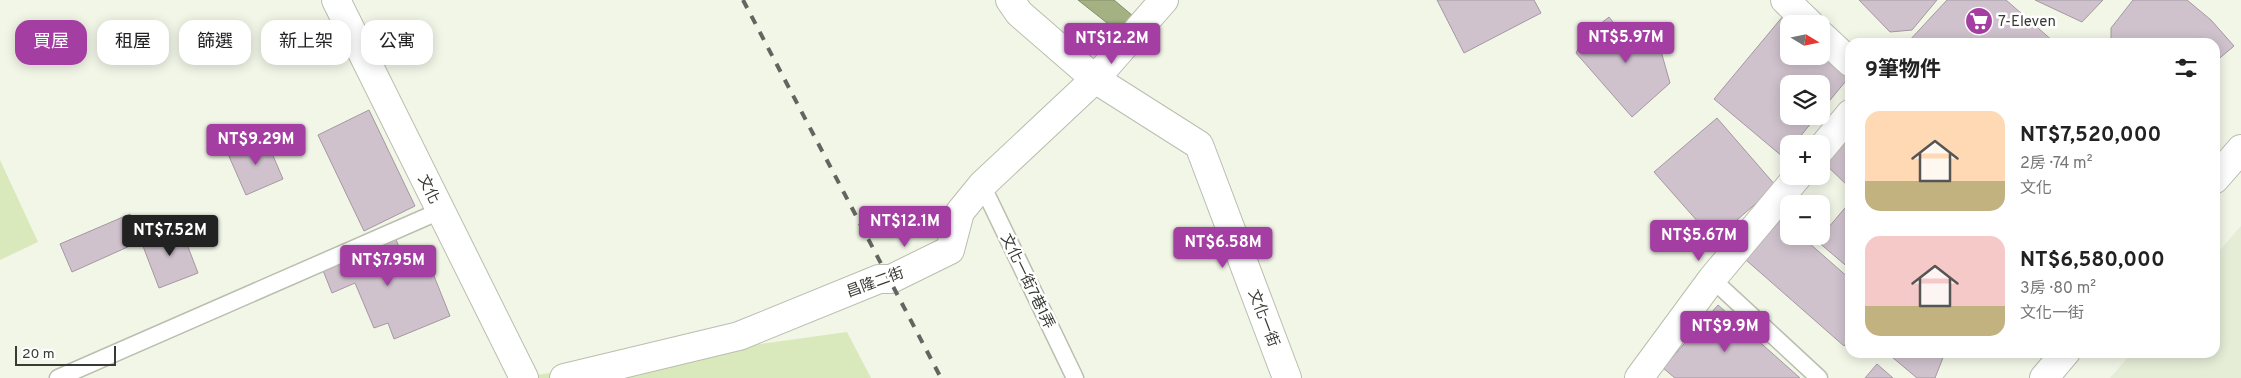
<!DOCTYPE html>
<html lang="zh-TW">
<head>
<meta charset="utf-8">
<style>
  body { margin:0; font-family:Overpass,"Noto Sans TC",sans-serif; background:#f6f6f6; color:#222; height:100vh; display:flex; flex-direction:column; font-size:19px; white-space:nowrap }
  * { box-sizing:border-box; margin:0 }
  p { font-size:16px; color:#767676 }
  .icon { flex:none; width:28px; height:28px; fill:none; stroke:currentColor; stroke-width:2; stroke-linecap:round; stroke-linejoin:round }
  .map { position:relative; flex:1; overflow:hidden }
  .details { position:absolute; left:1845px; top:38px; width:375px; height:320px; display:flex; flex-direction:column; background:#fff; border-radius:15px; box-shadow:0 2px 12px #0003 }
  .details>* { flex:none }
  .guide { position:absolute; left:15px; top:20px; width:475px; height:45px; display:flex; gap:10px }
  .needle { width:32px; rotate:100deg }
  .controls { position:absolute; left:1780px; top:15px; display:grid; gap:10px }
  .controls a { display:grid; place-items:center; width:50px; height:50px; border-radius:10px; background:#fff; box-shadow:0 2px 12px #0003; font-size:25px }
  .scale { position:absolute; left:15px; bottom:12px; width:101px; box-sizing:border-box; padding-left:5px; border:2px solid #383a34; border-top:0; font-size:14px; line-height:18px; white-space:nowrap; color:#383a34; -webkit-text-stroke:4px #fff; paint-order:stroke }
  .price { position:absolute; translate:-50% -42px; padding:0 11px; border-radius:5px; background:#a43ea2; color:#fff; font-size:16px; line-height:32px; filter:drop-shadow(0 1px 2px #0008) }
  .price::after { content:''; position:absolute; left:50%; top:30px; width:15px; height:11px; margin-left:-8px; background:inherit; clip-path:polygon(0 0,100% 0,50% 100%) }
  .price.selected { background:#222; color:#fff }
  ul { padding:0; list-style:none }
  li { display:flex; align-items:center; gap:15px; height:125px; padding:0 20px }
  li span { display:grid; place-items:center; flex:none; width:140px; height:100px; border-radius:15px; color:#555 }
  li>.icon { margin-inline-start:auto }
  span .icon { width:60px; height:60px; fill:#fffc; stroke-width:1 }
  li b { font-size:21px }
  h2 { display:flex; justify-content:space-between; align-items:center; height:60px; padding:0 20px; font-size:21px }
  .tag { padding:0 18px; border-radius:15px; background:#fff; box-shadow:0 2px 12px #0003; font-size:18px; line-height:45px }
  .tag.selected { background:#a43ea2; color:#fff }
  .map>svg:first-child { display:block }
  .built { fill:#e5edd7 }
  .green { fill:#dae9bb }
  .water { fill:#a4b283; stroke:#848e6b }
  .building { fill:#cfc2cd; stroke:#a498a3 }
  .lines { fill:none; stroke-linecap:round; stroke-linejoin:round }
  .service-casing { stroke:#b9beaf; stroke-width:19 }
  .minor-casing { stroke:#b9beaf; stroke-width:30 }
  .tertiary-casing { stroke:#b9beaf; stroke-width:30 }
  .service { stroke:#fff; stroke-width:16 }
  .minor { stroke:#fff; stroke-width:28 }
  .tertiary { stroke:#fff; stroke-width:28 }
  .rail { stroke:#63665e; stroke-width:4; stroke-dasharray:9 9; stroke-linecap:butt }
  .labels { text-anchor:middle; stroke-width:5; stroke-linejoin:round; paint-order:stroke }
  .poi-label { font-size:15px; fill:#383a34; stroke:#fff; text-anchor:start }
  .street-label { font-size:15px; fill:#383a34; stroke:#fff }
</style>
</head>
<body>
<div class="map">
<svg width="2241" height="378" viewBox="0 0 2241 378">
  <rect width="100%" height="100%" fill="#f1f6e7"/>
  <path class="built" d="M2241 226V378H2110L2132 353 2215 352V256Z"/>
  <g class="green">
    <path d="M0 160 38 242 0 260Z"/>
    <path d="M847 332 871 378H514Z"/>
  </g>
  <path class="water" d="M1078 0H1114L1133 16 1116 30Z"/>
  <g class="building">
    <path d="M1437 0H1534L1541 13 1464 53Z"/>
    <path d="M1859 0H1937L1912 30 1890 32Z"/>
    <path d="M1947 0H2006L2054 42H1908Z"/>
    <path d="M2035 0H2103L2082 22Z"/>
    <path d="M2133 0H2187L2211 20 2234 46 2215 62V42H2111V28Z"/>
    <path d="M1784 15 1795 24H1789V56H1821V46L1850 70V76L1821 111V84H1789V116H1817L1794 144H1789V150L1783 157 1714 99Z"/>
    <path d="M1609 17 1627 40 1645 26 1659 44 1670 83 1632 117 1576 53 1585 36Z"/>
    <path d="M369 110 415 206 364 231 318 135Z"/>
    <path d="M1717 118 1776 186 1714 240 1654 172Z"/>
    <path d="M1850 125V188L1821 160Z"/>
    <path d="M265 137 283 179 246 195 228 154Z"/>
    <path d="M1850 202V269L1817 241Z"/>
    <path d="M130 214 141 241 72 272 60 244Z"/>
    <path d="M1781 219 1789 226V236H1801L1850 279V338L1844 346 1746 260Z"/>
    <path d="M180 226 198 273 159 288 141 241Z"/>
    <path d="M393 232 401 252 387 258 392 271 414 262 418 271 430 266 450 316 394 339 388 323 374 328 355 283 332 293 320 263Z"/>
    <path d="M1718 305 1800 378H1675L1663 368Z"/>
    <path d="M1886 352H1942L1944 355 1935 378H1917Z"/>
    <path d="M1877 364 1893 378H1865Z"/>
  </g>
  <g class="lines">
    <g class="service-casing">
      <g id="service">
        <path d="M982 185 1075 378"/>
        <path d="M1712 279 1819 378"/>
        <path d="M58 378 440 211"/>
      </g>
    </g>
    <g class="minor-casing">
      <g id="minor">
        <path d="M336 0 524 378"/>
        <path d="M1010 0 1019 13 1095 79 1199 145 1287 378"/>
        <path d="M1785 0 1810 24"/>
        <path d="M1821 35 1850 62"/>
        <path d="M1821 149 1850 114"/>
        <path d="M564 378 739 336 879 279H891L950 250 960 212 982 185 1095 79 1164 0"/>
        <path d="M1639 378 1712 279 1798 176"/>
      </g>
    </g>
    <g class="tertiary-casing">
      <g id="tertiary">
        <path d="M2215 179 2241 149"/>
        <path d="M2044 378 2066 352"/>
      </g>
    </g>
    <use href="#service" class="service"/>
    <use href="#minor" class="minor"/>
    <use href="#tertiary" class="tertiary"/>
    <path class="rail" d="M743 0 941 378"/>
  </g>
  <defs>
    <g id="supermarket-disc" transform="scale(1.4375)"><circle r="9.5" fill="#a43ea2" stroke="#fff"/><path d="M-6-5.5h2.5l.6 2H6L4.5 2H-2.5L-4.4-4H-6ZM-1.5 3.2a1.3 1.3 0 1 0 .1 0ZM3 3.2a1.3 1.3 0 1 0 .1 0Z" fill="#fff"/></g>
  </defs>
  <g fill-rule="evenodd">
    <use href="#supermarket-disc" x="1979" y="21"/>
  </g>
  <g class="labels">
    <g class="poi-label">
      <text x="1998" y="26">7-Eleven</text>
    </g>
    <g class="street-label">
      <text transform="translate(429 189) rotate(64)" y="5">文化</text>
      <text transform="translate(1028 281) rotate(64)" y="5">文化一街7巷1弄</text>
      <text transform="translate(875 282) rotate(-20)" y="5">昌隆二街</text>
      <text transform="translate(1264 318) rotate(69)" y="5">文化一街</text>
    </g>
  </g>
</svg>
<div class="controls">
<a><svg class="needle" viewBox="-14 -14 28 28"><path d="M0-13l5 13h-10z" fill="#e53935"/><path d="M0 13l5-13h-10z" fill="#767676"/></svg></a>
<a><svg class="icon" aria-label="layers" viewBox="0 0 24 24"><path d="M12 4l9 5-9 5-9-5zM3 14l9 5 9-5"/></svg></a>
<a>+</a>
<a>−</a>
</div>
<div class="scale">20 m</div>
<b class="price" style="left:1626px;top:64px">NT$5.97M</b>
<b class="price" style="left:1112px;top:65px">NT$12.2M</b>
<b class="price" style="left:256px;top:166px">NT$9.29M</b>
<b class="price" style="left:905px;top:248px">NT$12.1M</b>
<b class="price selected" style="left:170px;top:257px">NT$7.52M</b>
<b class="price" style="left:1699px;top:262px">NT$5.67M</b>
<b class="price" style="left:1223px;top:269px">NT$6.58M</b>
<b class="price" style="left:388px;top:287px">NT$7.95M</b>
<b class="price" style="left:1725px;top:353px">NT$9.9M</b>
<div class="guide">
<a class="tag selected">買屋</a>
<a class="tag">租屋</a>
<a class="tag">篩選</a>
<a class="tag">新上架</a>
<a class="tag">公寓</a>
</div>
<section class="details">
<h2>9筆物件<svg class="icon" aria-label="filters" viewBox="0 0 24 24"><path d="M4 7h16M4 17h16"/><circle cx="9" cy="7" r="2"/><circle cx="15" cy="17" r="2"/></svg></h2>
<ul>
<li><span style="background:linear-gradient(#ffd9b3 70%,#c2b280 0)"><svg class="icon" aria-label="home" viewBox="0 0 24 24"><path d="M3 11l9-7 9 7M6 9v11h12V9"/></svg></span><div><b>NT$7,520,000</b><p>2房 · 74 m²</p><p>文化</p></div></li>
<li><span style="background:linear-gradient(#f6c9c9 70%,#c2b280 0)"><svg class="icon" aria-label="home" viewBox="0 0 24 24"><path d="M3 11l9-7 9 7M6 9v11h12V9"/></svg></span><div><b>NT$6,580,000</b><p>3房 · 80 m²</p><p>文化一街</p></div></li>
</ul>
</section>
</div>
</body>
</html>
